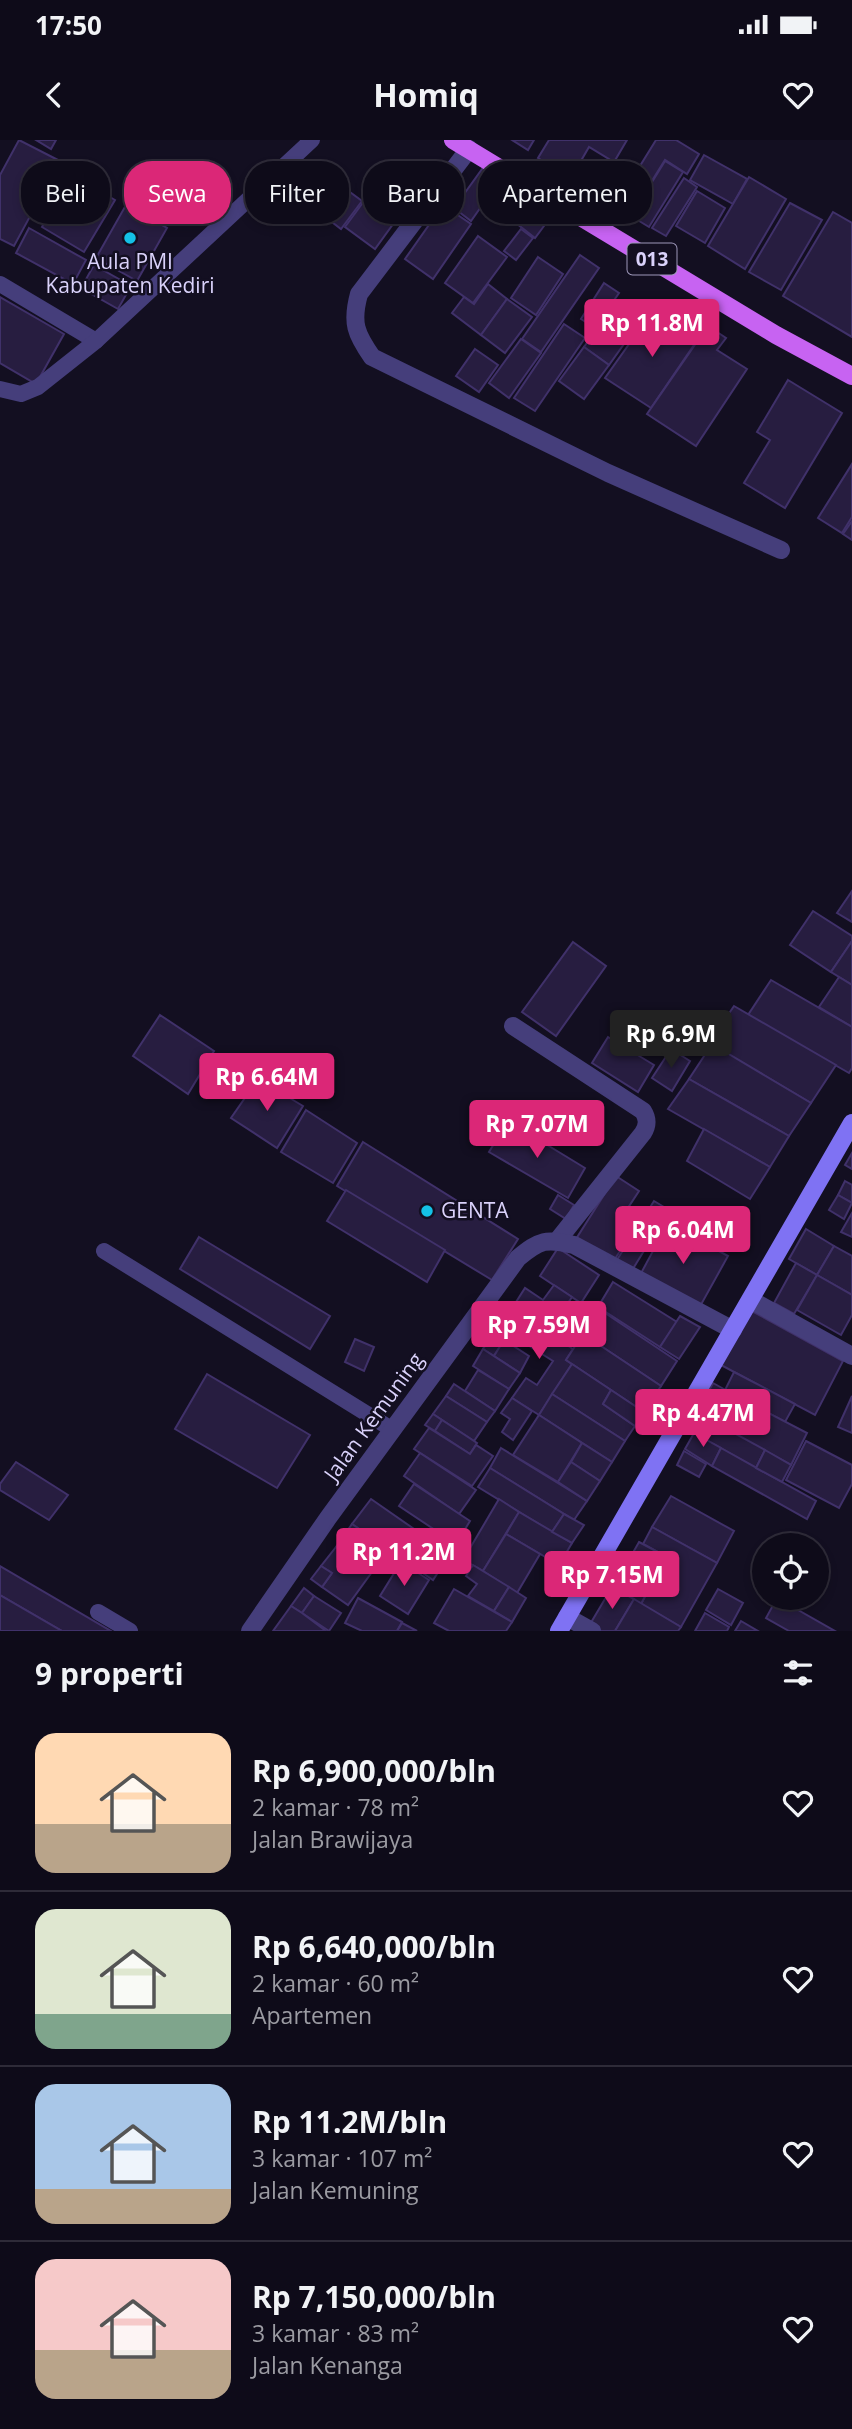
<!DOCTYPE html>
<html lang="id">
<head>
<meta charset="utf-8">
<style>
  body { margin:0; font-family:"Open Sans",sans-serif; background:#171422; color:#f1f3f6; height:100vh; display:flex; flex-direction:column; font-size:26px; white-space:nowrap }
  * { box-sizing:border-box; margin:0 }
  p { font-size:23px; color:#9b9ba2 }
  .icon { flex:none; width:38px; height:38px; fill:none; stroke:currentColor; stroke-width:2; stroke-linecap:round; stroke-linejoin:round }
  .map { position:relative; height:1491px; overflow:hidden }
  .side { display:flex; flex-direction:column; background:#0e0b19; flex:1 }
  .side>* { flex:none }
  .top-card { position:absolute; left:21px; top:21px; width:810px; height:63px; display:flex; gap:14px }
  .fabs { position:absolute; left:752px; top:1393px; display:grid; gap:14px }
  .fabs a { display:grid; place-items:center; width:77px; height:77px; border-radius:50%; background:#0e0b19; box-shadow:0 4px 10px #0003,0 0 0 2px #2e2b38; font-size:35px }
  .price { position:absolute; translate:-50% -60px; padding:0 16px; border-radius:7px; background:#db2777; color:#fff; font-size:23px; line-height:46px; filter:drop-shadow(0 2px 4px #0008) }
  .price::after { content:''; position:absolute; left:50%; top:42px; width:21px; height:16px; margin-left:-10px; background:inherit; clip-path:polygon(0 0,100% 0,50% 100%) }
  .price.on { background:#222; color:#fff }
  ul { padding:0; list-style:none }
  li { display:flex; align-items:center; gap:21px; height:175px; padding:0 35px }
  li+li { border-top:2px solid #2e2b38 }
  li span { display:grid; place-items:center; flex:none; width:196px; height:140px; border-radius:21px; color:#555 }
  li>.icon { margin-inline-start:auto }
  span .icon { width:84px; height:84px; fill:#fffc; stroke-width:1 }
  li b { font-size:30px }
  h2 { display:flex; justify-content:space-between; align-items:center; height:84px; padding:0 35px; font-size:30px }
  .chip { padding:0 24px; border-radius:28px; background:#0e0b19; box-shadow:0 4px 10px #0003,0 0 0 2px #2e2b38; font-size:24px; line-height:63px }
  .chip.on { background:#db2777; color:#fff }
  .status { display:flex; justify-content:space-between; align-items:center; height:49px; padding:0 35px; background:#0e0b19; direction:ltr }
  .status svg { height:19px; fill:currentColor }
  header { display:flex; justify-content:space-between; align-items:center; height:91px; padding:0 35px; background:#0e0b19; font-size:32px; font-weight:700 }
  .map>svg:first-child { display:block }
  .building { fill:#271d40; stroke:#40316a; stroke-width:2 }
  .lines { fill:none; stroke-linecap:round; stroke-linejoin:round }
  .lane { stroke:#453e7b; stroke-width:16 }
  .street { stroke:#453e7b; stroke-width:18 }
  .secondary { stroke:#7f72f3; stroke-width:18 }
  .primary { stroke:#c763f2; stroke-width:18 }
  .poi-dot { fill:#14c1e6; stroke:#130f21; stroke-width:2.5 }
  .labels { text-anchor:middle; stroke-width:5; stroke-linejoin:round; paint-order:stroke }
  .shield { fill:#130f21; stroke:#9e98ba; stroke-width:2 }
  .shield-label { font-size:19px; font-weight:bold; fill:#dad2fb }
  .poi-label { font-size:21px; fill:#dad2fb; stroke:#130f21 }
  .street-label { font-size:21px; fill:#dad2fb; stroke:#130f21 }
</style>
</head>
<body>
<div class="status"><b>17:50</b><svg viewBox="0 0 49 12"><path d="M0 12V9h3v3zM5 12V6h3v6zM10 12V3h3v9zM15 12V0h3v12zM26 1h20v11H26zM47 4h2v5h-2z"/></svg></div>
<header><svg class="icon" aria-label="back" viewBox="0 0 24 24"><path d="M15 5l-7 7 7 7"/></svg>Homiq<svg class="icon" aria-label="heart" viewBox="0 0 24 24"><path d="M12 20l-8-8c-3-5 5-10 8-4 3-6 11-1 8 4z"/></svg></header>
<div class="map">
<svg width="852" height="1491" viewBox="0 0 852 1491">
  <rect width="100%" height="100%" fill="#130f21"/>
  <g class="building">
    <path d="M19 0 60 21 14 106 0 99V35Z"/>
    <path d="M36 0H56L51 9Z"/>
    <path d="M512 0H534L528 10Z"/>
    <path d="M549 0H627L614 22 589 7 571 38 538 18Z"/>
    <path d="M656 0H676L699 14 687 34 665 20 650 44 635 34Z"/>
    <path d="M704 15 747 39 733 64 690 40Z"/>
    <path d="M665 21 683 32 649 87 631 76Z"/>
    <path d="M392 23 422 44 375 109 345 87Z"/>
    <path d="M485 25 502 37 471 81 454 68Z"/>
    <path d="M72 35 115 60 84 112 42 87Z"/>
    <path d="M749 37 786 59 745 129 708 106Z"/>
    <path d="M684 38 697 47 666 96 652 88Z"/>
    <path d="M335 41 362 61 341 89 315 69Z"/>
    <path d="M697 51 725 68 705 103 676 86Z"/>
    <path d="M790 63 822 80 781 150 749 132Z"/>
    <path d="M126 65 167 88 137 141 96 118Z"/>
    <path d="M443 65 471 84 433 139 405 119Z"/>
    <path d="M525 71 544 86 535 98 516 83Z"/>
    <path d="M833 72 852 83V197L783 156Z"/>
    <path d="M29 88 86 120 73 144 16 113Z"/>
    <path d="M521 89 533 98 516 120 504 111Z"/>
    <path d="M478 96 507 117 473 163 445 143Z"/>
    <path d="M580 115 599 128 541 212 522 199Z"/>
    <path d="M538 117 563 134 536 175 511 158Z"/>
    <path d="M94 125 131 146 118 169 81 148Z"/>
    <path d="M604 143 619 153 595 188 581 179Z"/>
    <path d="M488 144 507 159 481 195 452 173 464 157 474 164Z"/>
    <path d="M0 157 64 194 36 244 0 223Z"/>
    <path d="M507 159 532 177 505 213 481 195Z"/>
    <path d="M616 162 641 180 609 225 584 207Z"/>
    <path d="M654 169 698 199 651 268 605 238Z"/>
    <path d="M564 184 585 198 535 271 514 258Z"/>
    <path d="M708 186 726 198 717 210 747 229 696 306 647 274Z"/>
    <path d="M521 199 541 213 509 258 489 243Z"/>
    <path d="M584 207 609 225 584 259 559 241Z"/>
    <path d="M475 209 498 225 479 252 456 236Z"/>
    <path d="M788 240 842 273 785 368 744 343 770 300 757 292Z"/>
    <path d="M852 324V377L842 393 818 378Z"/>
    <path d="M852 381V400L843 394Z"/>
    <path d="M852 751V782L837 773Z"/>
    <path d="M813 771 852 796V801L831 832 790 805Z"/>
    <path d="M852 801V845L831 832Z"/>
    <path d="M573 802 606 826 556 896 522 872Z"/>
    <path d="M839 837 852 845V887L819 867Z"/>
    <path d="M771 840 852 887V928L849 933 748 875Z"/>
    <path d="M734 866 836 925 811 963 709 903Z"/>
    <path d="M160 875 214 911 188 954 133 916Z"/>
    <path d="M608 897 654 925 638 952 592 923Z"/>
    <path d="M712 904 811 963 789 996 689 939Z"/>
    <path d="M671 909 690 921 672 951 652 938Z"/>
    <path d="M258 939 303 966 277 1008 231 978Z"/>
    <path d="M689 939 789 996 770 1027 668 969Z"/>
    <path d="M306 970 357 1003 333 1043 281 1012Z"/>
    <path d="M508 981 585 1028 568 1058 489 1012Z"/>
    <path d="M704 989 770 1027 750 1059 687 1021Z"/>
    <path d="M363 1002 518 1099 492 1140 337 1046Z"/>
    <path d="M852 1013V1029L845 1025Z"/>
    <path d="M616 1036 639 1051 622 1077 636 1086 613 1122 576 1099Z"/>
    <path d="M845 1041 852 1045V1063L838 1055Z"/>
    <path d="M346 1050 445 1110 427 1142 327 1081Z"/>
    <path d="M558 1055 574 1065 566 1079 550 1069Z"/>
    <path d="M838 1055 852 1063 844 1079 829 1070Z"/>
    <path d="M654 1061 669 1070 631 1132 615 1123Z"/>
    <path d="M852 1073V1097L841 1092Z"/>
    <path d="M668 1083 728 1116 698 1170 639 1137Z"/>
    <path d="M806 1089 834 1106 817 1135 789 1119Z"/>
    <path d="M199 1097 330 1176 310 1209 180 1129Z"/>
    <path d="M834 1106 852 1116V1155L817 1135Z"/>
    <path d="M558 1108 599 1135 581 1163 540 1136Z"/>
    <path d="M796 1123 817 1135 794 1174 774 1163Z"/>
    <path d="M817 1135 852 1155V1175L841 1195 797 1170Z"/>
    <path d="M613 1142 677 1182 660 1207 598 1167Z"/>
    <path d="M554 1145 572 1157 548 1193 511 1170 525 1148 543 1160Z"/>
    <path d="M599 1169 677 1221 661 1246 583 1194Z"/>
    <path d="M511 1170 573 1209 566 1220 572 1224 539 1275 512 1258 526 1238 537 1245 553 1221 499 1187Z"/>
    <path d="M752 1171 843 1221 815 1275 721 1225Z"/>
    <path d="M680 1176 700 1187 679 1219 660 1207Z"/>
    <path d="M494 1193 504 1200 494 1216 483 1209Z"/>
    <path d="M583 1194 661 1246 644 1272 566 1220Z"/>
    <path d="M355 1199 374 1207 364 1231 345 1222Z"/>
    <path d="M504 1200 529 1216 520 1233 494 1216Z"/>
    <path d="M483 1209 520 1233 509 1249 473 1226Z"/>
    <path d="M572 1224 611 1250 603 1264 635 1286 625 1301 552 1254Z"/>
    <path d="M478 1230 509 1249 495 1271 465 1251Z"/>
    <path d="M734 1232 795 1264 785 1282 725 1250Z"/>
    <path d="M207 1234 310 1295 277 1348 175 1289Z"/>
    <path d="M713 1243 749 1263 740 1278 705 1258Z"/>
    <path d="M454 1244 495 1271 487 1282 446 1256Z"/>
    <path d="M611 1250 644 1272 635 1286 603 1264Z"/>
    <path d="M552 1254 625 1301 612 1322 539 1275Z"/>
    <path d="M446 1256 487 1282 474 1301 433 1274Z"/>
    <path d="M852 1256V1293L838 1287Z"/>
    <path d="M512 1258 532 1271 513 1300 502 1292 510 1279 501 1273Z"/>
    <path d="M705 1258 719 1266 711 1281 696 1272Z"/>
    <path d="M749 1263 807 1293 791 1325 711 1281 719 1266 740 1278Z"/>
    <path d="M433 1274 442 1280 435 1291 425 1285Z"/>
    <path d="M539 1275 582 1303 558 1342 513 1315Z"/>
    <path d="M703 1276 765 1310 756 1328 694 1293Z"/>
    <path d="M442 1280 477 1303 470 1314 435 1291Z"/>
    <path d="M429 1288 470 1314 476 1305 493 1316 472 1346 414 1309Z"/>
    <path d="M694 1293 721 1308 712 1326 685 1309Z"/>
    <path d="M806 1301 852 1325V1344L839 1368 786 1340Z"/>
    <path d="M582 1303 612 1322 600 1341 571 1322Z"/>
    <path d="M501 1308 587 1361 574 1380 490 1328Z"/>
    <path d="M721 1308 816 1361 807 1379 712 1326Z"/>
    <path d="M765 1310 791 1325 782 1342 756 1328Z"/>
    <path d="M684 1311 706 1324 699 1337 677 1325Z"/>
    <path d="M420 1313 476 1350 459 1374 404 1336Z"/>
    <path d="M16 1322 68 1355 49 1380 0 1350V1344Z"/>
    <path d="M571 1322 600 1341 587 1361 558 1342Z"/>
    <path d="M490 1328 564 1374 552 1392 478 1347Z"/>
    <path d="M414 1344 470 1381 456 1404 399 1366Z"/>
    <path d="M671 1356 734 1391 717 1423 652 1387Z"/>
    <path d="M371 1359 450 1414 433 1440 352 1384Z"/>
    <path d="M499 1359 519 1372 483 1431 463 1420Z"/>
    <path d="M519 1372 572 1403 559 1425 506 1394Z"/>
    <path d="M564 1374 584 1385 572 1403 552 1392Z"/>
    <path d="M352 1384 386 1408 370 1431 336 1407Z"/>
    <path d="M652 1387 717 1423 681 1487 641 1464 667 1417 643 1404Z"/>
    <path d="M506 1394 540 1414 517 1453 483 1431Z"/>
    <path d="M781 1398 793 1405H777Z"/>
    <path d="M639 1402 667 1417 653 1441 626 1425Z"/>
    <path d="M336 1407 372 1432 348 1465 322 1447 332 1433 321 1426Z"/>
    <path d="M401 1422 429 1440 408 1474 380 1456Z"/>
    <path d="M473 1425 509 1447 494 1471 468 1456 477 1444 466 1436Z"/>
    <path d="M626 1425 653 1441 641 1464 614 1448Z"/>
    <path d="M0 1426 111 1491H62L0 1455Z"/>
    <path d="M321 1426 332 1433 322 1447 311 1439Z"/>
    <path d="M509 1447 526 1458 512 1482 494 1471Z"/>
    <path d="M612 1447 634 1459 615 1491H597L589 1486Z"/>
    <path d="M304 1448 314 1456 302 1473 291 1466Z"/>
    <path d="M454 1449 512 1482 506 1491H449L434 1483Z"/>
    <path d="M718 1449 743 1463 731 1485 706 1470Z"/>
    <path d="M0 1455 62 1491H0Z"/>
    <path d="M314 1456 341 1473 329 1491 302 1473Z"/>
    <path d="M358 1458 402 1482 397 1491H362L345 1483Z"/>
    <path d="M777 1458 835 1491H789L766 1478Z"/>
    <path d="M634 1459 681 1487 678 1491H615Z"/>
    <path d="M291 1466 302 1473 326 1491H273Z"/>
    <path d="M705 1473 729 1487 727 1491H695Z"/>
    <path d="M741 1481 758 1491H735Z"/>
    <path d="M402 1483 417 1491H397Z"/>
  </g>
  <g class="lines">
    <g class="lane">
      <path d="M0 144 96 201"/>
      <path d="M0 249 21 254 38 247 96 201 312 0"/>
      <path d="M104 1111 393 1290"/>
      <path d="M98 1472 130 1491"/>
    </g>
    <g class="street">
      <path d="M469 9 359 154C351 183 356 194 372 217L608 333 781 410"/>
      <path d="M513 886 643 971C648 979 648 985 643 993L557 1101"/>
      <path d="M751 1160 852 1216"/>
      <path d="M567 1477 592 1491"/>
      <path d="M250 1491 328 1378 518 1118C540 1100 546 1098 574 1105L733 1190"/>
    </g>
    <path class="secondary" d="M559 1491 852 983"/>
    <path class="primary" d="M453 0 776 195 852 236"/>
  </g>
  <g class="poi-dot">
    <circle cx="130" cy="98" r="7"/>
    <circle cx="427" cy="1071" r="7"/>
  </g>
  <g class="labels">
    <rect class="shield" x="627.5" y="103.5" width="49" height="31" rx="5"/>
    <g class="shield-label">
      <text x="652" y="126">013</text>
    </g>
    <g class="poi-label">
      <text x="130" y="129">Aula PMI<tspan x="130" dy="24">Kabupaten Kediri</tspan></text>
      <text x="441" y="1078" text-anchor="start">GENTA</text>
    </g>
    <g class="street-label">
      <text transform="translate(374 1277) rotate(-54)" y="7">Jalan Kemuning</text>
    </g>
  </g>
</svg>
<div class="fabs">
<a><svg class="icon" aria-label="locate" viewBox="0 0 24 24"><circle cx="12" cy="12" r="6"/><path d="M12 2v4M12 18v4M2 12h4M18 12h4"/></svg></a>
</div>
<b class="price" style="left:652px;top:219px">Rp 11.8M</b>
<b class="price on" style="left:671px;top:930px">Rp 6.9M</b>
<b class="price" style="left:267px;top:973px">Rp 6.64M</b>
<b class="price" style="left:537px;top:1020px">Rp 7.07M</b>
<b class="price" style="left:683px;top:1126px">Rp 6.04M</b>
<b class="price" style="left:539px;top:1221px">Rp 7.59M</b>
<b class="price" style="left:703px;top:1309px">Rp 4.47M</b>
<b class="price" style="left:404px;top:1448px">Rp 11.2M</b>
<b class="price" style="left:612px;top:1471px">Rp 7.15M</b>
<div class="top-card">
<a class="chip">Beli</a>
<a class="chip on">Sewa</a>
<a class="chip">Filter</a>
<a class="chip">Baru</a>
<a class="chip">Apartemen</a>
</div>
</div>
<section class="side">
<h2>9 properti<svg class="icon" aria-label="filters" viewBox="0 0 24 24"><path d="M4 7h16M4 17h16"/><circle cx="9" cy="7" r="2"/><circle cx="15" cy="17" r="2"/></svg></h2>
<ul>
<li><span style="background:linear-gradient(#ffd9b3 65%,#b9a48a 0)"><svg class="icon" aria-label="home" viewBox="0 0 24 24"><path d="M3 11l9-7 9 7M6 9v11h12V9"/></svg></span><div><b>Rp 6,900,000/bln</b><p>2 kamar · 78 m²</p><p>Jalan Brawijaya</p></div><svg class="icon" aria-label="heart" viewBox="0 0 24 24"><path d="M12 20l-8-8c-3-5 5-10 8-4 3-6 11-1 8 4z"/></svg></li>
<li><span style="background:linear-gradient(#dfe7d0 75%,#7fa58c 0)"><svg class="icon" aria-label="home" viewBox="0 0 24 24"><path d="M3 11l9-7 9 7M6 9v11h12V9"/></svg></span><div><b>Rp 6,640,000/bln</b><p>2 kamar · 60 m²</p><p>Apartemen</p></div><svg class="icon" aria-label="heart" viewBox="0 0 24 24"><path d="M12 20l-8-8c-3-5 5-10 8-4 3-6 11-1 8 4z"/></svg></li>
<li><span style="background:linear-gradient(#a9c7e8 75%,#b9a48a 0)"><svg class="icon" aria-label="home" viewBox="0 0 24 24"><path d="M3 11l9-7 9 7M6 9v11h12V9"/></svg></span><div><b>Rp 11.2M/bln</b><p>3 kamar · 107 m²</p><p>Jalan Kemuning</p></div><svg class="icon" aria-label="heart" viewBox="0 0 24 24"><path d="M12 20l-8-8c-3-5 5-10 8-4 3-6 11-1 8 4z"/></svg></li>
<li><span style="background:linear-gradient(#f6c9c9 65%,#b9a48a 0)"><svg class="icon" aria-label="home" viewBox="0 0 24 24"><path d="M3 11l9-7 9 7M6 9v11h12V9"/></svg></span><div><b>Rp 7,150,000/bln</b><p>3 kamar · 83 m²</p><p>Jalan Kenanga</p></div><svg class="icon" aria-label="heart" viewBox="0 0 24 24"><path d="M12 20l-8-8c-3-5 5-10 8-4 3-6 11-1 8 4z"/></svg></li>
</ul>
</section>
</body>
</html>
